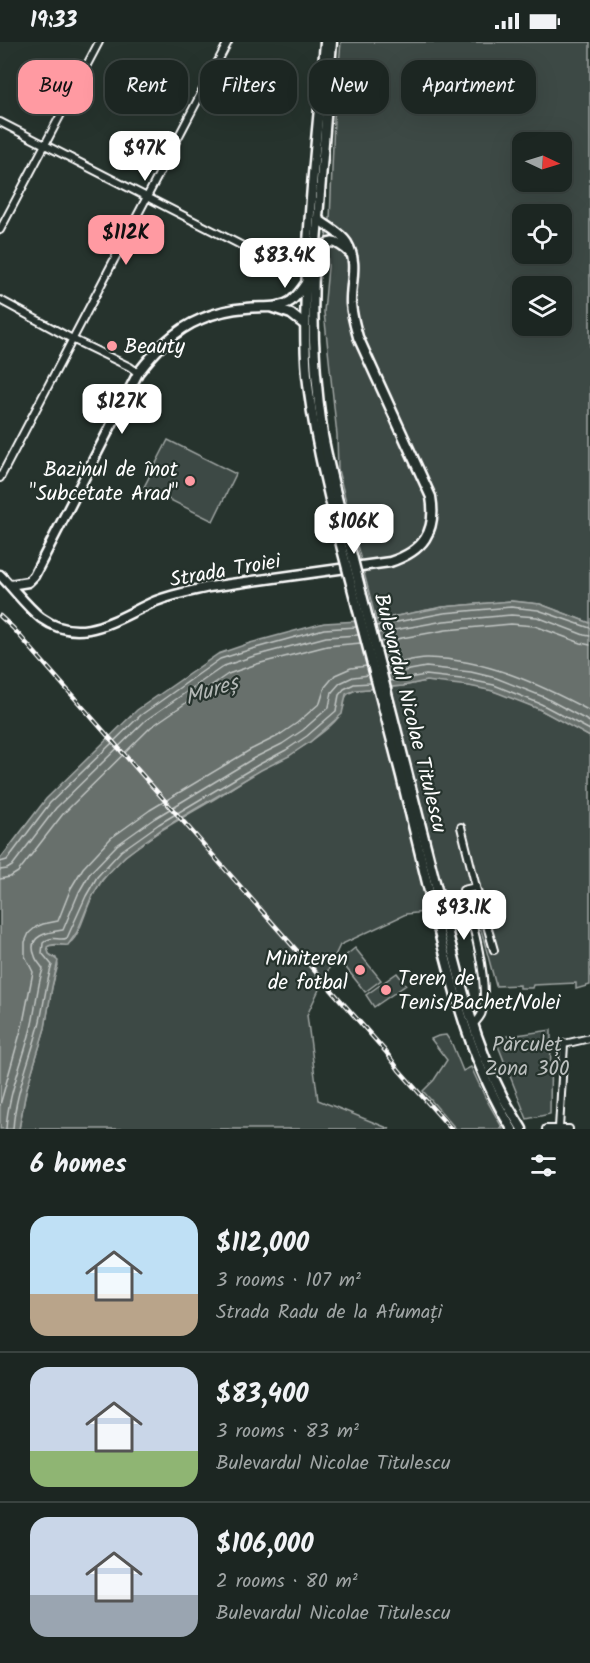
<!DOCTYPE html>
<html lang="en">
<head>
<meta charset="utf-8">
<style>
  body { margin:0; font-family:Kalam,sans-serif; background:#252e2a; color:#f1f3f6; height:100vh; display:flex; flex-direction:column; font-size:22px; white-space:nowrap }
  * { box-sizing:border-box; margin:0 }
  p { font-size:20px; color:#a0a5a5 }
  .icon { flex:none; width:33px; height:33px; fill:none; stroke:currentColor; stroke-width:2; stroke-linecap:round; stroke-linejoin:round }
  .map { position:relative; height:1087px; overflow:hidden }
  .details { display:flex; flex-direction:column; background:#1c2622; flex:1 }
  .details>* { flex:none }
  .top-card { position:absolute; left:18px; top:18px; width:555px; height:54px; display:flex; gap:12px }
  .needle { width:39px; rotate:94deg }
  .controls { position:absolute; left:512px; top:90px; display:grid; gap:12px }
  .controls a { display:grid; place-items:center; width:60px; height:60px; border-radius:12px; background:#1c2622; box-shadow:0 6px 24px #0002,0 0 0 2px #3a4340; font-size:30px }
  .price { position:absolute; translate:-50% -51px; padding:0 14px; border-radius:12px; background:#fff; color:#222; font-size:20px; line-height:39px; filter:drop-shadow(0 2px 3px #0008) }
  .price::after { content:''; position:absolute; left:50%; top:36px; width:18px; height:14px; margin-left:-9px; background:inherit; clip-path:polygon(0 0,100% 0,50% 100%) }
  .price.on { background:#ff9aa2; color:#111 }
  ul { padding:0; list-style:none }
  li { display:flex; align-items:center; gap:18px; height:150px; padding:0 30px }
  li+li { border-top:2px solid #3a4340 }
  li span { display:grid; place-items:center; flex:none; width:168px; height:120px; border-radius:18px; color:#555 }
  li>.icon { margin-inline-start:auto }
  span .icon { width:72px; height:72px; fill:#fffc; stroke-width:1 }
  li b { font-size:26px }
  h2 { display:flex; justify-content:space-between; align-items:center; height:72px; padding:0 30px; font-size:26px }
  .pill { padding:0 21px; border-radius:18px; background:#1c2622; box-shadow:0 6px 24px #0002,0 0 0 2px #3a4340; font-size:21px; line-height:54px }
  .pill.on { background:#ff9aa2; color:#111 }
  .status { display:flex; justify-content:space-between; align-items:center; height:42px; padding:0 30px; background:#1c2622; direction:ltr }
  .status svg { height:16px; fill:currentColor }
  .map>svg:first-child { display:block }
  .green { fill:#3e4944; stroke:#9ea4a2; stroke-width:1.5; fill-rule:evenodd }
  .water { fill:#67706c; stroke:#a4a9a7; stroke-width:1.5 }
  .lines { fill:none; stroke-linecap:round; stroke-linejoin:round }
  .shore { stroke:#c2c6c4; stroke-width:1.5 }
  .minor-casing { stroke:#fff; stroke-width:10 }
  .secondary-casing { stroke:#fff; stroke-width:13 }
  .minor { stroke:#26332d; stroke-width:6 }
  .secondary { stroke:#26332d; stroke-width:8 }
  .rail-casing { stroke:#fff; stroke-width:4.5 }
  .rail { stroke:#26332d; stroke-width:2; stroke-dasharray:7; stroke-linecap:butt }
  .secondary-bridge-casing { stroke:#fff; stroke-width:13; stroke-linecap:butt }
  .secondary-bridge { stroke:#26332d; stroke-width:8 }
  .poi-dot { fill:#ff9aa2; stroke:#26332d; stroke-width:2 }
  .labels { text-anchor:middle; stroke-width:4.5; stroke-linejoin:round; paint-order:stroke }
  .poi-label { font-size:21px; fill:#fff; stroke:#26332d; text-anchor:start }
  .street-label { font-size:21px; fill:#fff; stroke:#26332d }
  .park-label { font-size:21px; fill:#bbbfbe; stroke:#26332d }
  .water-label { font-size:22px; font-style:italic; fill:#b3b8b6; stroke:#26332d }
</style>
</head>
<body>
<div class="status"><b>19:33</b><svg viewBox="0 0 49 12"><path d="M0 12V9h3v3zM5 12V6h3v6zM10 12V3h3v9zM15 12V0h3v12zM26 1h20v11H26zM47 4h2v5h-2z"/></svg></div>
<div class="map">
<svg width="590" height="1087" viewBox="0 0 590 1087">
  <rect width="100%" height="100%" fill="#26332d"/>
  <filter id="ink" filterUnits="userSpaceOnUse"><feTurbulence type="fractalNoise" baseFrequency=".0167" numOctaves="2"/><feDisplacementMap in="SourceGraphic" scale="12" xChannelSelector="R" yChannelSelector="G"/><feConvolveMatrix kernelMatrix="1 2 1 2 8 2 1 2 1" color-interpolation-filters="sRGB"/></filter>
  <g filter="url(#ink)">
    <g class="green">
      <path d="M341 0H590V581L540 562 511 559 443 565 376 578 338 428 337 393 324 270 328 225 326 195 330 178 334 77ZM522 100H561V140H522ZM522 172H561V212H522ZM522 244H561V284H522Z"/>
      <path d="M168 398 236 432 213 479 144 445Z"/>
      <path d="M426 639C447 640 469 643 490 648 525 658 559 677 590 695V943L576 947V941L533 943 532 946H520V943L496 944 475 865 406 872 340 903 307 973 318 1058 390 1087H19L26 1049 45 986 52 945 58 923 56 916 49 912 47 905C55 900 64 907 72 899 81 890 85 869 91 858 99 840 113 824 128 812 155 790 186 774 216 756 230 747 244 738 258 729 276 719 293 711 310 700 320 692 337 681 342 669 348 657 340 654 356 648L403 644Z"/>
      <path d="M355 906 381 938 365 950 340 918Z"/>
      <path d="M397 931 406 943 374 965 366 953Z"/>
      <path d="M551 988 550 1072 527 1077 495 996Z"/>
      <path d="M446 993 452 1002 463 1029 471 1025 485 1055 503 1087H456L423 1049 434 1038 447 1018 431 997 438 994Z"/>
    </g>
    <path class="water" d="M511 559 540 562 590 581V695L539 667 493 649 469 644 426 639 403 644 356 648 346 652 342 672 311 699 289 714 261 728 162 787 125 814 102 838 91 856 77 890 68 903C61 904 53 900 47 905L49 912 58 919 52 945 45 986 26 1049 19 1087H0V817L46 757 137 668 218 612 250 601 324 581 376 578 443 565Z"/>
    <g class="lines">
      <g class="shore">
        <path d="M376 584 444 571 511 565 538 568 590 586"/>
        <path d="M378 591 444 579 511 573 537 575 584 593 590 594"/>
        <path d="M380 600 446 588 511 582 535 584 581 601 590 603"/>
        <path d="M386 623C399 622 413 616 427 616 486 617 539 642 590 669"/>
        <path d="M388 632 426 625 471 630 496 636 544 655 590 680"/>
        <path d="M390 639 426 633 470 638 494 643 541 662 590 688"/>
        <path d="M0 820 7 818 50 761 141 673 220 617 252 607 324 587 357 585"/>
        <path d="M0 828 7 827 12 824 56 766 146 678 224 624 254 614 326 595 358 593"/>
        <path d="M0 837 10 835 18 830 63 772 151 685 228 632 257 622 327 604 361 601"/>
        <path d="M0 1063 23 981 33 930 25 914V900L29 891 36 885 43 882 58 879 71 846 83 826 111 796 150 768 250 708 278 694 297 681 320 661 325 645 335 633 351 626 367 624"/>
        <path d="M6 1087C8 1051 24 1017 32 982 36 964 37 945 43 927 41 923 36 919 35 914 26 893 49 890 63 888L79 850 90 831 117 803 155 776 254 716 282 702 303 688 329 665 332 650 340 641 353 635 369 633"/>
        <path d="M13 1087C15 1053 29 1020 38 987 44 966 45 944 52 923L42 911 43 901C52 892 59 900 67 896L86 854 97 835 121 809 159 782 258 723 286 708 307 694 336 669 339 653 344 647 354 642 371 641"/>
      </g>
      <g class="minor-casing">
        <g id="minor">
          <path d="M0 80 278 222"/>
          <path d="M0 188 99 0"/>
          <path d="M0 258 74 298 130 325 138 331"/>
          <path d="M0 436 228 0"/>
          <path d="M461 785 476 845"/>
          <path d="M474 982C477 978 481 975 482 970 490 940 472 878 463 848L476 845 494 908"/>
          <path d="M559 1086 564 1002 590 996"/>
          <path d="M546 1087H569"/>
        </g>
      </g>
      <g class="secondary-casing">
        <g id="secondary">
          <path d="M325 0C319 76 309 152 307 228 305 263 304 298 307 333 313 392 328 450 342 507"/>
          <path d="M332 0 315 213C311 274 314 333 323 393 330 431 340 468 350 506"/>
          <path d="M315 213C328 196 335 197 350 211"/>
          <path d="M273 266 291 272 305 283"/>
          <path d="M0 533C14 547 26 564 41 576 82 605 118 575 156 559 173 552 192 549 209 545L390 520C423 509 437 490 431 455L358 295C355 284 352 274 351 262 350 241 359 221 347 201 340 190 327 185 318 177"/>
          <path d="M10 543 28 540 34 534 138 331C155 309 174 288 201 277 215 271 231 267 246 266 261 264 278 268 291 259 297 254 302 247 306 241"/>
          <path d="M444 875C459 936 474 999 503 1055 509 1066 516 1077 522 1087"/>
          <path d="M436 878C454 950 472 1023 512 1087"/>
        </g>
      </g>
      <use href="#minor" class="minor"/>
      <use href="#secondary" class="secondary"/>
      <g class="rail-casing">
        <path id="rail" d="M0 574 13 586 386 1010 399 1028 451 1087"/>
      </g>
      <use href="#rail" class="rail"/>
      <g class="secondary-bridge-casing">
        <g id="secondary-bridge">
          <path d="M350 506 444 875"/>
          <path d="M342 507 401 734 436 878"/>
        </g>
      </g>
      <use href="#secondary-bridge" class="secondary-bridge"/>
    </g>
  </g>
  <g class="poi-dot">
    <circle cx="112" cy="304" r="6"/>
    <circle cx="190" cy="439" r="6"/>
    <circle cx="360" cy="928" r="6"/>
    <circle cx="386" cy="948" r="6"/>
  </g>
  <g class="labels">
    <g class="poi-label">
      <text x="124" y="311">Beauty</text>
      <text x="178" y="434" text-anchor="end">Bazinul de înot<tspan x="178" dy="24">"Subcetate Arad"</tspan></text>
      <text x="348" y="923" text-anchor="end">Miniteren<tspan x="348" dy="24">de fotbal</tspan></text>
      <text x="398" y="943">Teren de<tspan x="398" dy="24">Tenis/Bachet/Volei</tspan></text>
    </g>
    <g class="street-label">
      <text transform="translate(225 528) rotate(-10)" y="7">Strada Troiei</text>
      <text transform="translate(411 671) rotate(76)" y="7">Bulevardul Nicolae Titulescu</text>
    </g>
    <g class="park-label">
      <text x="527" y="1009">Părculeț<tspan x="527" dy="24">Zona 300</tspan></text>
    </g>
    <g class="water-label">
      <text transform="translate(211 647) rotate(-18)" y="8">Mureș</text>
    </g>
  </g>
</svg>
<div class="controls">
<a><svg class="needle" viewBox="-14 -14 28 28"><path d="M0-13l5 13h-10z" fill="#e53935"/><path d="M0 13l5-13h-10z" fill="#a0a5a5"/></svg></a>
<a><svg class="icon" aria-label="locate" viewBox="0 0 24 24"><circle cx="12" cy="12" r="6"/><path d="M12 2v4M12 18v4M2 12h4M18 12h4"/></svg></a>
<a><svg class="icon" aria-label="layers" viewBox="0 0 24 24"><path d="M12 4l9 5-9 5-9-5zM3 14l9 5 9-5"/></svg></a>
</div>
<b class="price" style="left:145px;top:140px">$97K</b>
<b class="price on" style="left:126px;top:224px">$112K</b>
<b class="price" style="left:285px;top:247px">$83.4K</b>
<b class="price" style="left:122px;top:393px">$127K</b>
<b class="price" style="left:354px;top:513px">$106K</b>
<b class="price" style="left:464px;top:899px">$93.1K</b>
<div class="top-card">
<a class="pill on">Buy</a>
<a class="pill">Rent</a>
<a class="pill">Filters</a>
<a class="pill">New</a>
<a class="pill">Apartment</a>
</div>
</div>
<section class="details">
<h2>6 homes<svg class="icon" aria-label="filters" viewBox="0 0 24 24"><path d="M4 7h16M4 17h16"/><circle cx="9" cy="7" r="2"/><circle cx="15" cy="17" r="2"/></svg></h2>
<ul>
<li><span style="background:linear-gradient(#bfe0f5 65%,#b9a48a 0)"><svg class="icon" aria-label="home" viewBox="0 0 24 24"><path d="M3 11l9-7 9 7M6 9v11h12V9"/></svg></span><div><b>$112,000</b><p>3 rooms · 107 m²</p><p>Strada Radu de la Afumați</p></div></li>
<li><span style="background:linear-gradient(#c9d6e8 70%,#8fb573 0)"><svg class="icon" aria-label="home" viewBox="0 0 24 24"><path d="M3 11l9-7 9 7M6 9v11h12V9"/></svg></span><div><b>$83,400</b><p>3 rooms · 83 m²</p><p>Bulevardul Nicolae Titulescu</p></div></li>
<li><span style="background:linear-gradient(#c9d6e8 65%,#9aa5b1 0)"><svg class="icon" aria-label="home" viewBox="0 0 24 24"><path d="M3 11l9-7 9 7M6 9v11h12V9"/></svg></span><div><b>$106,000</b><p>2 rooms · 80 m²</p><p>Bulevardul Nicolae Titulescu</p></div></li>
</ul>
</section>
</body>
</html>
